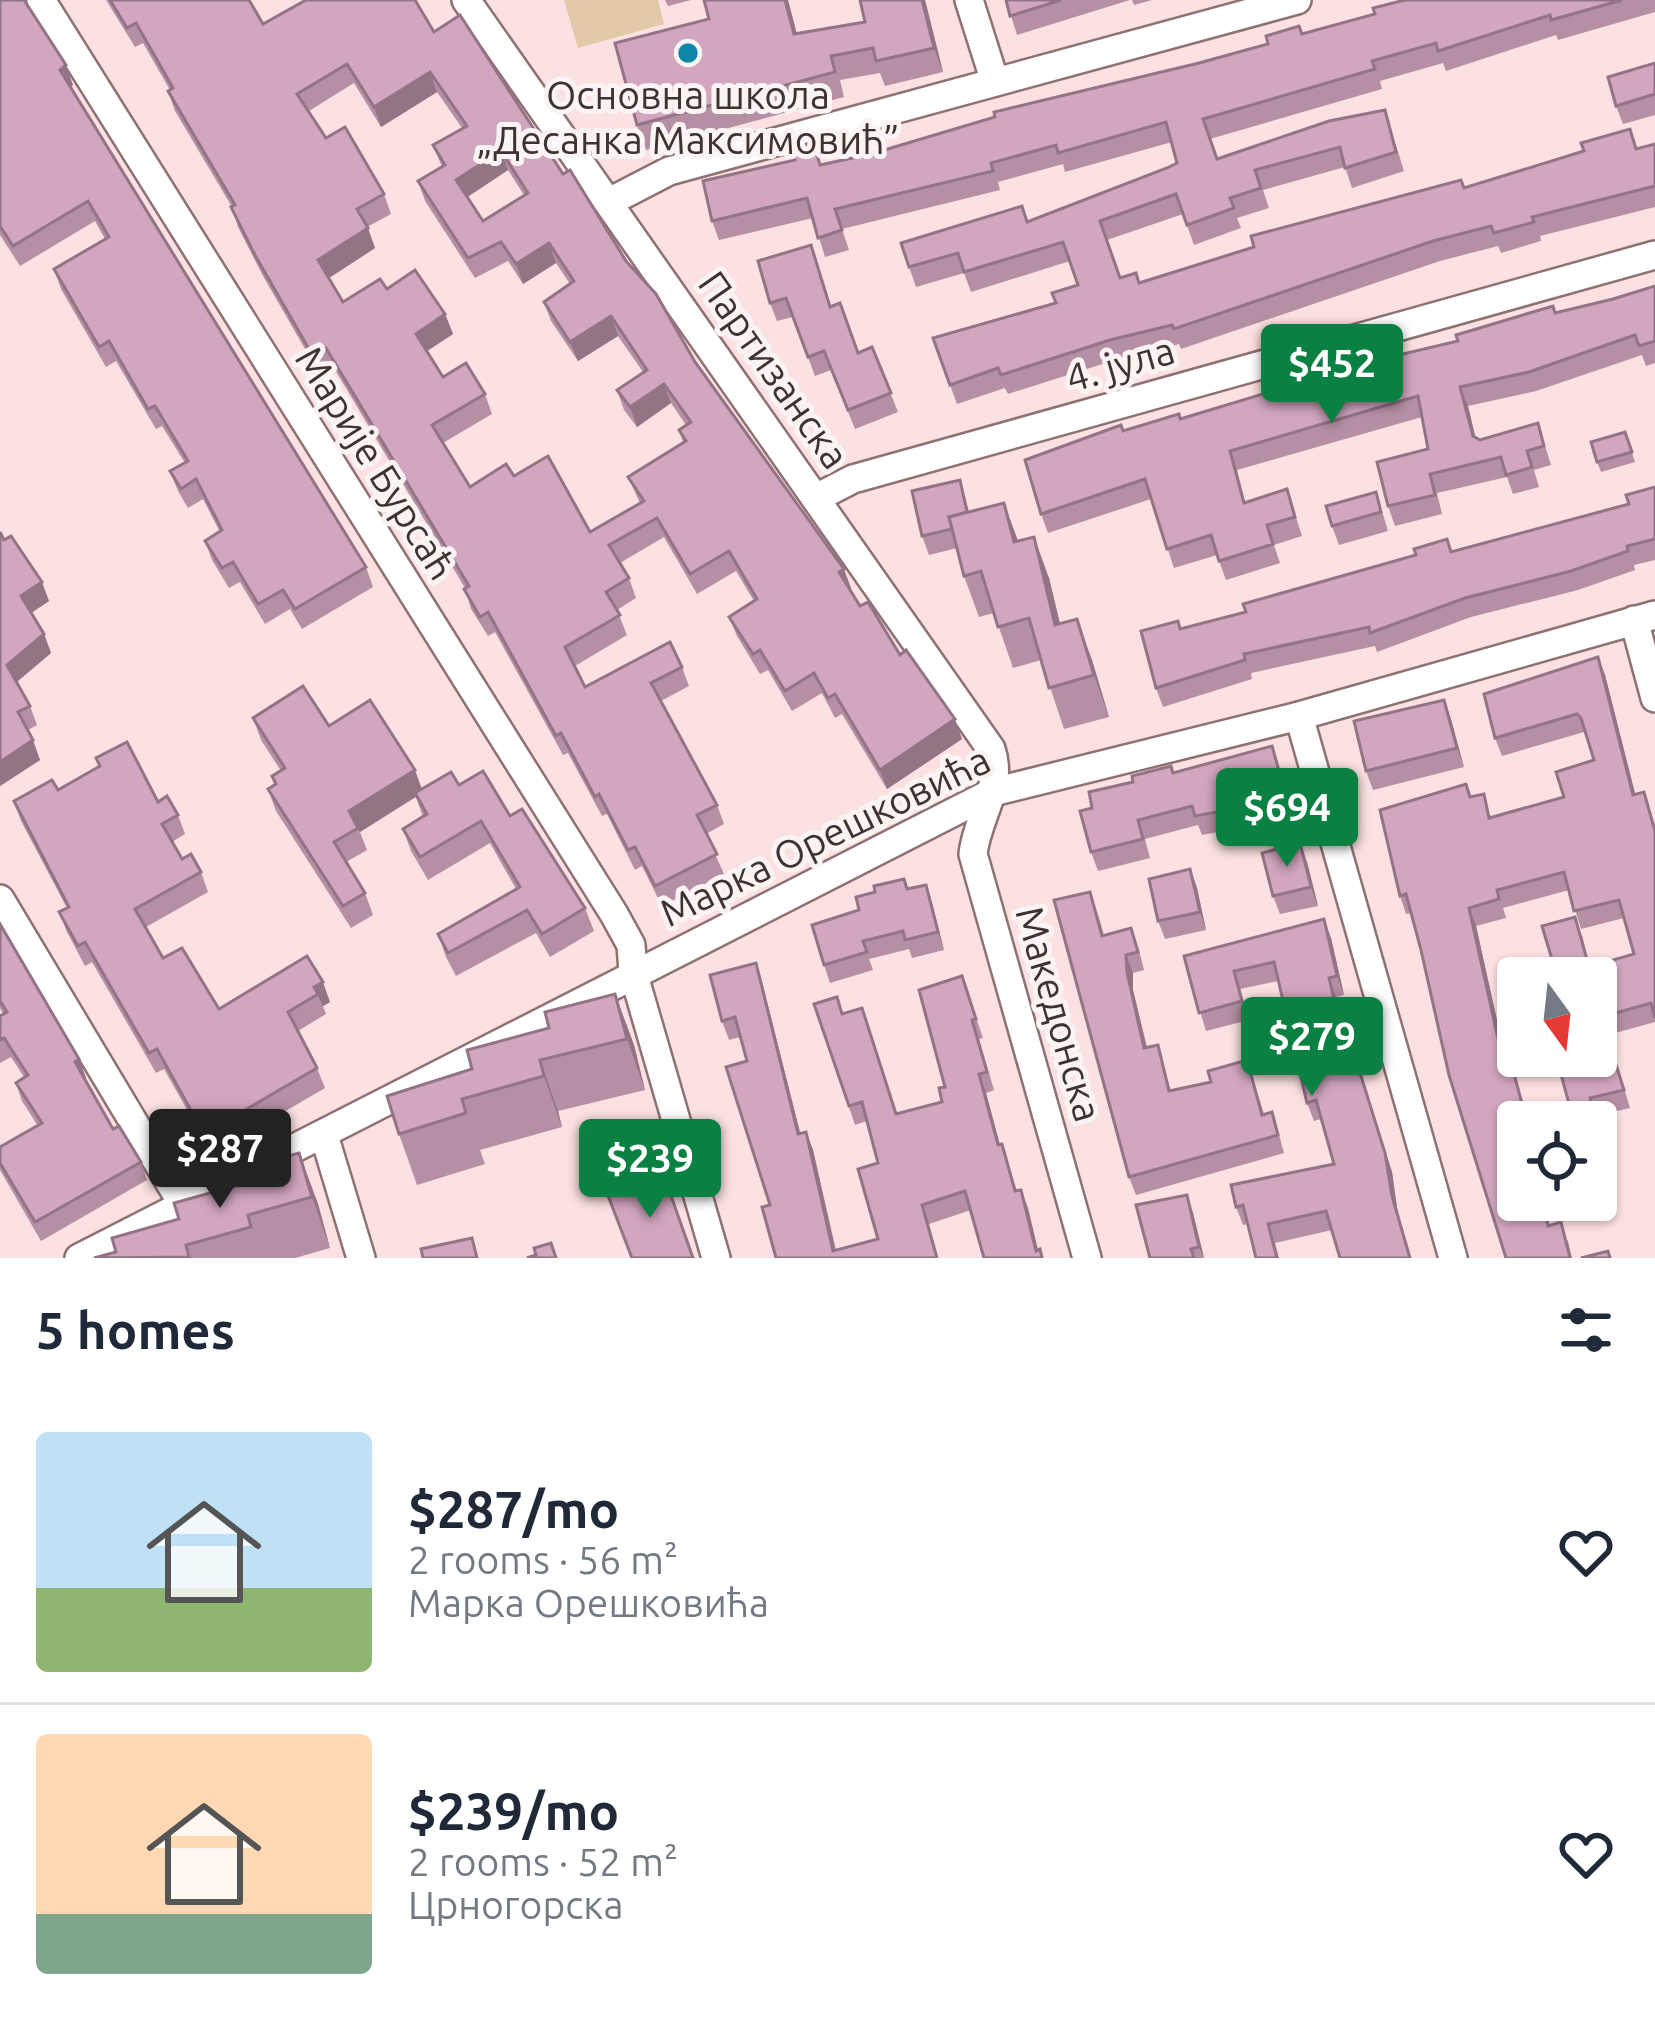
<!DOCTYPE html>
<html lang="en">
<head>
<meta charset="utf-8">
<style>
  body { margin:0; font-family:Ubuntu,sans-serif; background:#f2f2f3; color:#1f2937; height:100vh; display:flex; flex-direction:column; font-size:45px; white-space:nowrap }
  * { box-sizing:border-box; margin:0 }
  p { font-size:39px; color:#747a83 }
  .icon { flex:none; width:66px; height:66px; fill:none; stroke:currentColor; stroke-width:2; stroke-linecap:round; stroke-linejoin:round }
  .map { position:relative; height:1258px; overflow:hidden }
  .drawer { display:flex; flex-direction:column; background:#fff; flex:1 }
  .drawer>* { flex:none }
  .needle { width:78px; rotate:165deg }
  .buttons { position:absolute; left:1497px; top:957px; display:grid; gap:24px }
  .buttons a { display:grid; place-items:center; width:120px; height:120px; border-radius:12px; background:#fff; box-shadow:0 3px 9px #0004; font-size:60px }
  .price { position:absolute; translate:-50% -102px; padding:0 27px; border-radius:12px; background:#0b8043; color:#fff; font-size:39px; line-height:78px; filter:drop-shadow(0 3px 6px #0008) }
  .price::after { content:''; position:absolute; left:50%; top:72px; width:36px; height:27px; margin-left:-18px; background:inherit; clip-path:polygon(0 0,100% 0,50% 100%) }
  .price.active { background:#222; color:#fff }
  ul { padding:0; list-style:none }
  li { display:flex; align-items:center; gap:36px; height:300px; padding:0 36px }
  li+li { border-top:3px solid #e0e1e3 }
  li span { display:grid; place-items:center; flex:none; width:336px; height:240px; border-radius:12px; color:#555 }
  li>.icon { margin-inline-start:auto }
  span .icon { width:144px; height:144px; fill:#fffc; stroke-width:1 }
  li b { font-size:51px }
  h2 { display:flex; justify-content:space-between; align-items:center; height:144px; padding:0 36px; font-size:51px }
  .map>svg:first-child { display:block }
  .green { fill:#e2c9aa }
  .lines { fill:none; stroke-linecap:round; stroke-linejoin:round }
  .street-casing { stroke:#8e7173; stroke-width:32 }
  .street { stroke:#fff; stroke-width:27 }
  .wall { fill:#b58fa3; fill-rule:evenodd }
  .shaded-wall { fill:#937485 }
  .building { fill:#d2a6be; stroke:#937485; stroke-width:3; fill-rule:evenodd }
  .poi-dot { fill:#0d86aa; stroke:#fbf4f4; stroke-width:4.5 }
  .labels { text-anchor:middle; stroke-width:10; stroke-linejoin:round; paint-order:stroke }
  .poi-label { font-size:39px; fill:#3f3233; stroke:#fbf4f4 }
  .street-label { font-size:39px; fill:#3f3233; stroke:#fbf4f4 }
</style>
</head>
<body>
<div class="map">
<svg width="1655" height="1258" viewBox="0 0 1655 1258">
  <rect width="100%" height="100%" fill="#fce1e2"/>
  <path class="green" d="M564 0H658L664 24 578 48Z"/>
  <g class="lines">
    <g class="street-casing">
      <g id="street">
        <path d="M41 0 614 914 631 945 633 972 716 1258"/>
        <path d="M466 0 991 749C1004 787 977 817 973 854L1087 1258"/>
        <path d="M969 0 995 82"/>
        <path d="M611 201 669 171 1297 0"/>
        <path d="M816 498 853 479 1655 255"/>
        <path d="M1634 620 1655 698"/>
        <path d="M1299 716 1453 1258"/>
        <path d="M0 899 182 1203"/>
        <path d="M324 1135 361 1258"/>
        <path d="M79 1258 993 792 1299 716 1655 615"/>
      </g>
    </g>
    <use href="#street" class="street"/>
  </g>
  <g class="wall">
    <path d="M0 0 73 85 70 87 366 567 373 587 302 629 290 609 265 624 240 582 229 588 212 560 205 541 220 532 203 499 188 508 178 491 170 471 185 463 162 426 156 429 116 361 106 367 61 289 54 269 105 239 95 221 20 266 0 235Z"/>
    <path d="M106 0H249L263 24 434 32 563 174 626 261 851 588 850 590 860 606 900 655 962 739 887 789 842 714 835 718 822 693 792 711 768 670 760 674 737 636 729 617 754 601 736 571 697 594 664 537 620 563 629 578 636 598 617 610 627 635 575 666 585 687 682 667 689 686 661 701 717 805 724 824 706 834 724 874 662 906 642 866 635 870 607 814 602 816 568 753 563 755 495 632 488 636 471 609 465 588 334 368 320 375 263 276 238 227 232 207 175 111 168 91 170 90 143 43 135 47ZM354 83 381 127 437 92 462 128 433 145 442 167 418 181 425 201 475 278 508 261 523 284 556 263 570 284 544 302 551 321 578 361 618 336 643 372 617 390 624 410 637 427 671 403 686 425 679 430 683 442 628 477 640 503 590 532 514 476 470 487 443 443 492 414 485 394 443 377 427 351 453 334 445 314 387 289 343 302 329 278 375 248 367 227 391 214 384 194 326 138 309 111ZM508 170 524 195 483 221 467 197Z"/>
    <path d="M665 0H691L668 6Z"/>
    <path d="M788 0 797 34 865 22 860 0H925L943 72 885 86 880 73 840 80 844 97 646 150 637 125Z"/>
    <path d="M1006 0H1130L1017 35Z"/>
    <path d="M1132 0H1152L1134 5Z"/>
    <path d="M1405 0H1655V12L1558 40 1556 35 1446 71 1443 63 1380 81 1382 89 1210 139 1217 159 1385 110 1404 171 1352 188 1345 167 1263 190 1269 208 1237 218 1241 228 1194 245 1183 214 1107 240 1120 278 1140 282 1464 188 1655 144V207L1540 236 1541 241 1501 253 1498 246 1440 261 1181 349 1179 344 1118 359 1008 394 1005 388 957 404 933 338 1056 303 1078 285 1070 261 971 292 964 273 916 287 909 267 1022 206 1028 222 1167 168 1177 163 1172 142 1065 172 1063 164 998 182 1000 190 842 229 849 250 825 257 813 218 719 240 712 221 795 160 821 165 871 154 1375 14Z"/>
    <path d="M1655 63V115L1623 124 1616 106Z"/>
    <path d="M811 245 831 306 858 353 872 347 898 412 855 429 831 370 815 376 793 317 777 321 770 303Z"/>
    <path d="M1655 286V363L1646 366 1642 355 1536 391 1468 406 1475 438 1480 440 1538 423 1551 465 1534 470 1539 487 1513 494 1507 477 1437 493 1442 514 1395 526 1388 506 1428 449 1422 417 1237 470 1245 502 1287 489 1302 536 1274 545 1280 563 1226 580 1217 555 1174 568 1151 499 1048 533 1041 514 1123 431 1180 419 1344 368 1458 341 1555 313 1613 299Z"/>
    <path d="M1625 432 1635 462 1601 472 1597 462Z"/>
    <path d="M960 480 969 511 1004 503 1018 541 1049 578 1060 624 1092 660 1109 717 1064 729 1041 660 1013 668 994 613 979 617 964 576 957 548 929 555 922 536Z"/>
    <path d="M1655 487V560L1634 565 1635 570 1578 590 1471 617 1377 652 1375 646 1251 673 1252 679 1163 707 1156 688 1181 629 1246 612 1452 551 1629 504Z"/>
    <path d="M1382 511 1388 531 1339 545 1332 526Z"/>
    <path d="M0 532 49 601 31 613 44 634 51 653 17 682 30 706 37 725 28 730 40 760 0 786Z"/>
    <path d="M1598 657 1605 675 1635 794 1644 792 1655 826V1022L1608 1035 1630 1108 1596 1116 1607 1154 1596 1157V1122L1557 976 1582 935 1590 967 1634 954 1624 918 1581 929 1569 890 1503 908 1506 918 1476 926 1506 1060 1516 1077 1525 1111 1530 1110 1535 1122H1518V1200H1543L1550 1225 1568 1241 1572 1258H1506L1411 913 1406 914 1400 896 1466 784 1471 797 1492 817 1564 797 1594 760 1584 732 1502 756 1495 738Z"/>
    <path d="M1444 700 1464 767 1373 790 1366 771Z"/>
    <path d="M253 718 329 726 422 789 459 785 510 816 585 908 594 931 550 957 536 933 456 976 446 957 438 934 516 889 490 843 428 880 411 851 403 829 423 817 416 797 360 832 367 850 346 862 365 893 373 915 351 928 276 811 268 789 275 784 272 776 281 771 261 740Z"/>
    <path d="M1272 746 1293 818 1202 835 1198 825 1145 839 1150 858 1098 871 1091 852 1092 808 1174 773Z"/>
    <path d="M96 758 178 815 185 834 172 842 182 859 201 872 208 892 146 927 163 958 219 1009 307 956 330 1002 323 1006 326 1014 298 1031 317 1068 325 1088 212 1154 164 1069 156 1073 92 962 85 966 67 932 59 912 67 908 21 821 14 801 58 790 99 766Z"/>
    <path d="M1307 862 1318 906 1280 914 1273 896Z"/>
    <path d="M1190 869 1197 888 1206 930 1165 939 1158 921Z"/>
    <path d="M908 889 932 903 944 950 912 958 909 949 869 959 873 970 830 983 824 965 859 910Z"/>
    <path d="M1097 911 1104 935 1138 946 1144 970 1133 973V990L1147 1047 1158 1045 1171 1091 1211 1082 1247 1060 1264 1114 1278 1131 1284 1153 1136 1195 1129 1177Z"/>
    <path d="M0 924 79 1059 86 1078 84 1079 113 1129 141 1162 147 1180 41 1241 0 1170V1147L38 1126 22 1101 16 1083 24 1077 11 1057 0 1063V1016L3 1014 0 1008Z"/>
    <path d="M1331 938 1344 995 1336 997 1348 1048 1358 1065 1392 1172 1398 1215 1411 1258H1340L1332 1230 1275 1243 1279 1258H1256L1248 1224 1243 1225 1236 1207 1334 1164 1321 1119 1314 1121 1307 1103 1278 981 1240 989 1249 1020 1206 1031 1184 956Z"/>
    <path d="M756 963 762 982 800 1133 806 1132 813 1150 836 1250 878 1239V1163L867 1121 855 1125 814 1004 843 1014 897 1114 942 1102 962 976 983 1038 979 1039 994 1090 986 1093 1000 1145 1002 1144 1017 1191 1021 1190 1038 1250 1043 1258 971 1210 929 1224 938 1258H776L770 1205 747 1061 740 1037 729 1040 722 1021Z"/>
    <path d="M615 994 634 1045 645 1090 558 1111 562 1127 480 1150 485 1164 417 1185 399 1134 472 1069Z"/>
    <path d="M299 1153 318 1204 330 1248 295 1258H94L116 1252Z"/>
    <path d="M1193 1213 1204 1258H1150Z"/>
  </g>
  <g class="shaded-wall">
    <path d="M785 0H788L803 59 794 34Z"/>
    <path d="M922 0H925L943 72 934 48Z"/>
    <path d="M66 65 73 85 67 89 60 70Z"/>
    <path d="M430 72 437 92 381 127 374 107Z"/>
    <path d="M501 151 508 170 463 200 456 180Z"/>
    <path d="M368 228 375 248 326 280 318 260Z"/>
    <path d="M549 243 556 263 523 284 516 264Z"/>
    <path d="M445 314 453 334 424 353 416 334Z"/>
    <path d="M611 316 618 336 578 361 570 342Z"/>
    <path d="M664 384 671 403 637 427 630 407Z"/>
    <path d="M1460 387 1468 406 1480 456 1473 436Z"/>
    <path d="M1004 503 1019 544 1014 542Z"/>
    <path d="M1034 537 1049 578 1070 666 1055 625Z"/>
    <path d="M844 569 851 588 846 592 839 572Z"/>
    <path d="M42 582 49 601 28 615 21 596Z"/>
    <path d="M1077 619 1092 660 1109 717 1094 675Z"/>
    <path d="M44 634 51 653 14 684 7 665Z"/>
    <path d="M1598 657 1605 675 1640 813 1633 795Z"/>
    <path d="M1444 700 1451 719 1464 767 1457 748Z"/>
    <path d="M955 719 962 739 887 789 880 770Z"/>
    <path d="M33 740 40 760 0 786V762Z"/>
    <path d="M415 770 423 792 360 832 349 811Z"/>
    <path d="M1300 843 1307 862 1318 906 1311 887Z"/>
    <path d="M1190 869 1197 888 1206 930 1200 912Z"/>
    <path d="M926 885 932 903 944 950 938 932Z"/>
    <path d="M1469 908 1476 926 1510 1079 1503 1061Z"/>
    <path d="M1324 919 1331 938 1344 995 1337 976Z"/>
    <path d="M1126 955 1133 973V990L1151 1066 1144 1048 1127 972Z"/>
    <path d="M756 963 762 982 805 1152 798 1134Z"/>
    <path d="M1329 978 1336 997 1353 1067 1346 1048Z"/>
    <path d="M323 982 330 1002 323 1006 314 987Z"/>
    <path d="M615 994 634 1045 645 1090 627 1039Z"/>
    <path d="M79 1059 86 1078 81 1081 75 1062Z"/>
    <path d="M540 1060 558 1111 562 1127 544 1076Z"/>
    <path d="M1358 1065 1392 1172 1398 1215 1411 1258 1392 1196Z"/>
    <path d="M979 1074 986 1093 1005 1164 998 1145Z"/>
    <path d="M806 1132 813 1150 837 1258H836Z"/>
    <path d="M299 1153 318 1204 330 1248 312 1197Z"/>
    <path d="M1021 1190 1028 1208 1040 1258H1039Z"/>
    <path d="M1187 1195 1193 1213 1204 1258 1199 1247Z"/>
  </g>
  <g class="building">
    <path d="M0 0H24L66 65 60 70 366 567 295 609 283 590 258 604 233 562 222 568 205 541 222 530 196 479 181 489 170 471 188 461 155 406 148 409 109 341 99 347 54 269 109 237 88 201 13 246 0 226Z"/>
    <path d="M110 0H249L263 24 306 0H415L434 32 460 15 563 174 570 170 626 261 656 294 695 362 844 569 839 572 860 606 868 602 900 655 906 650 955 719 880 770 835 694 828 698 814 673 785 691 760 650 753 654 729 617 757 599 729 551 690 574 657 518 609 545 629 578 606 592 620 615 565 647 585 687 670 642 682 667 651 683 717 805 697 815 717 854 655 886 635 847 628 850 599 794 595 797 561 733 556 736 488 612 480 617 464 589 469 586 326 348 313 356 256 257 231 207 235 205 168 91 173 88 136 23 127 28ZM347 64 374 107 430 72 467 126 433 145 445 165 418 181 468 258 501 242 516 264 549 243 574 281 544 302 570 342 611 316 647 370 617 390 630 407 664 384 691 422 679 430 686 441 628 477 644 501 590 532 548 456 514 476 506 464 470 487 432 425 485 394 466 363 443 377 416 334 445 314 415 270 387 289 380 279 343 302 318 260 368 228 357 209 384 194 345 127 326 138 297 94ZM501 151 528 193 483 221 456 180Z"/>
    <path d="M704 0H785L794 34 865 22 860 0H922L934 48 876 61 873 48 831 56 835 72 637 125 615 43 709 19Z"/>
    <path d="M1006 0H1061L1010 16Z"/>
    <path d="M1405 0H1622L1551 20 1550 15 1438 51 1436 43 1372 61 1375 69 1203 119 1217 159 1329 121 1385 110 1396 152 1345 168 1340 147 1255 170 1261 188 1230 198 1234 208 1187 225 1176 194 1100 221 1120 278 1136 273 1139 283 1254 247 1251 236 1461 180 1464 188 1584 151 1581 143 1630 129 1636 149 1655 144V186L1532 217 1534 222 1494 233 1491 226 1433 241 1174 329 1172 325 1110 340 1001 375 998 368 950 385 933 338 1056 303 1052 293 1078 285 1063 242 964 272 958 253 909 267 901 243 1022 206 1027 222 1167 168 1177 163 1166 122 1058 153 1056 145 991 163 993 171 835 209 842 230 818 238 807 198 712 221 703 181 795 160 791 148 813 142 820 165 871 154 995 117 994 112 1199 63 1268 44 1266 36 1299 26 1302 34 1375 14 1373 8Z"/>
    <path d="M1655 63V94L1616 106 1608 77Z"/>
    <path d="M811 245 830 307 840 303 858 353 872 347 891 393 848 410 824 351 808 357 786 298 770 303 758 261Z"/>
    <path d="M1655 286V341L1639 346 1635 335 1529 372 1460 387 1473 436 1480 440 1538 423 1544 446 1527 451 1532 467 1506 475 1501 457 1430 474 1435 495 1388 506 1377 462 1428 449 1418 396 1230 451 1244 503 1287 489 1295 517 1267 525 1273 544 1219 561 1211 535 1167 549 1145 479 1041 514 1025 460 1121 425 1123 431 1179 414 1180 419 1296 384 1294 375 1342 361 1344 368 1458 341 1456 335 1553 306 1555 313 1613 299Z"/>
    <path d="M1625 432 1632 452 1597 462 1591 442Z"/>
    <path d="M960 480 967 512 949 517 952 529 922 536 912 491Z"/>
    <path d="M1655 487V539L1627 546 1628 551 1571 571 1465 598 1370 633 1369 627 1244 654 1245 660 1156 688 1141 631 1178 621 1180 629 1246 612 1243 604 1416 555 1414 549 1447 539 1451 552 1629 504 1626 495Z"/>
    <path d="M1376 492 1381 512 1332 526 1326 506Z"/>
    <path d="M1004 503 1014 542 1034 537 1055 625 1077 619 1094 675 1049 688 1029 618 998 627 981 571 964 576 949 517Z"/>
    <path d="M0 532 4 540 11 536 42 582 21 596 44 634 7 665 30 706 18 712 33 740 0 762Z"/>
    <path d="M1598 657 1633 795 1644 792 1655 831V1018L1651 1003 1601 1017 1624 1090 1590 1098 1601 1136 1596 1137V1122H1574L1556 1056H1596V978H1549L1557 976 1542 926 1575 917 1589 967 1634 954 1619 900 1574 911 1564 872 1497 890 1499 899 1469 908 1503 1061 1510 1059 1524 1111 1530 1110 1533 1122H1518V1200H1541L1548 1226 1561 1222 1570 1258H1506L1449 1075 1421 950 1406 894 1400 896 1380 810 1466 784 1470 797 1484 794 1489 818 1564 797 1556 772 1594 760 1581 718 1577 714 1495 738 1484 694Z"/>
    <path d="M303 686 329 726 370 700 415 770 349 811 358 828 334 842 365 893 343 906 268 789 276 784 272 776 285 768 253 718Z"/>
    <path d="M1444 700 1457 748 1366 771 1354 721Z"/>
    <path d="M127 742 158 802 167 796 178 815 162 824 182 859 191 854 201 872 135 909 163 958 182 948 219 1009 307 956 323 982 314 987 318 994 288 1012 317 1068 204 1134 157 1049 149 1053 85 942 78 946 59 912 69 907 14 801 52 780 58 790 100 766 96 758Z"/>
    <path d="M1272 746 1287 799 1195 816 1192 806 1138 820 1143 839 1091 852 1080 811 1092 808 1089 792 1133 782 1132 776 1171 766 1173 773Z"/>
    <path d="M483 771 510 816 522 809 585 908 542 934 527 910 448 953 438 934 520 887 481 821 420 857 403 829 427 814 415 793 451 772 459 785Z"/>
    <path d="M1300 843 1311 887 1273 896 1262 853Z"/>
    <path d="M1190 869 1200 912 1158 921 1149 879Z"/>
    <path d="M904 879 907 889 926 885 938 932 905 940 903 931 863 941 867 952 824 965 812 925 859 910 856 897 875 892 874 886Z"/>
    <path d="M1090 892 1102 936 1131 928 1138 952 1126 955 1127 972 1144 1048 1158 1045 1169 1091 1211 1082 1208 1071 1247 1060 1262 1115 1272 1112 1278 1135 1129 1177 1054 900Z"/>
    <path d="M1324 919 1337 976 1329 978 1346 1048 1352 1047 1385 1153 1392 1196 1410 1258H1340L1326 1211 1268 1224 1277 1258H1256L1243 1205 1236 1207 1231 1185 1334 1164 1316 1100 1307 1103 1274 962 1234 971 1242 1001 1199 1013 1184 956Z"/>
    <path d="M0 924 79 1059 75 1062 113 1129 119 1126 141 1162 35 1222 0 1163V1147L42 1123 16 1083 28 1075 4 1038 0 1040V1016L7 1012 0 1001Z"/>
    <path d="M756 963 798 1134 806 1132 833 1251 878 1239 858 1169 878 1163 862 1102 849 1106 814 1004 837 997 842 1014 862 1008 896 1114 942 1102 939 1088 945 1087 919 990 962 976 976 1019 972 1020 987 1072 979 1074 998 1145 1002 1144 1015 1191 1021 1190 1036 1251 1040 1249 1042 1258H984L965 1191 922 1205 937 1258H776L762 1207 770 1205 726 1067 747 1061 735 1017 722 1021 710 975Z"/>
    <path d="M615 994 627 1039 540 1060 544 1076 462 1099 466 1113 399 1134 387 1096 472 1069 467 1050 549 1028 545 1012Z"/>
    <path d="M299 1153 312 1197 248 1215 251 1227 186 1245 189 1257 94 1258 116 1252 112 1238 179 1219 174 1203 239 1185 235 1170Z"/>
    <path d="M664 1176 693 1258H632L607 1193Z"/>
    <path d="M1187 1195 1199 1247 1191 1249 1194 1258H1150L1136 1205Z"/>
    <path d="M472 1238 477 1258H423L421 1249Z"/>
    <path d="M551 1243 556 1258H527L536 1255 534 1248Z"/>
    <path d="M1608 1251 1610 1258H1581Z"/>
  </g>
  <circle class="poi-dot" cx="688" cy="53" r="12"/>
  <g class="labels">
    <g class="poi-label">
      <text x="688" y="109">Основна школа<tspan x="688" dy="45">„Десанка Максимовић”</tspan></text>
    </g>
    <g class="street-label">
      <text transform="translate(1120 364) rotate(-16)" y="14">4. јула</text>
      <text transform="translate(774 370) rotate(55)" y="14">Партизанска</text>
      <text transform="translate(376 463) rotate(58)" y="14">Марије Бурсаћ</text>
      <text transform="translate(825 836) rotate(-26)" y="14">Марка Орешковића</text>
      <text transform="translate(1059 1014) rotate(74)" y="14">Македонска</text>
    </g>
  </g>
</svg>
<div class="buttons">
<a><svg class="needle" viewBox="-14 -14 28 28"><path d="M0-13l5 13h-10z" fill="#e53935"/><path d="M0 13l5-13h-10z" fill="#747a83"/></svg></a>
<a><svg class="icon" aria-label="locate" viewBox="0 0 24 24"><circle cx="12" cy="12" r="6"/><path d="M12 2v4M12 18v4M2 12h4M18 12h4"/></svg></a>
</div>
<b class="price" style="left:1332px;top:426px">$452</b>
<b class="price" style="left:1287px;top:870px">$694</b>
<b class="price" style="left:1312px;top:1099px">$279</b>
<b class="price active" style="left:220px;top:1211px">$287</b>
<b class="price" style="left:650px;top:1221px">$239</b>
</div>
<section class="drawer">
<h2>5 homes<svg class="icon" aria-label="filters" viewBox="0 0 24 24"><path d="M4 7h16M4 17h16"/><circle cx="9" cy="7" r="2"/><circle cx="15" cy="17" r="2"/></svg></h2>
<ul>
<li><span style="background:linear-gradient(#bfe0f5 65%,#8fb573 0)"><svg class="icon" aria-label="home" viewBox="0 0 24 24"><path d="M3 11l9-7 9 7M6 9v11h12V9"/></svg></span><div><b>$287/mo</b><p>2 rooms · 56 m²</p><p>Марка Орешковића</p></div><svg class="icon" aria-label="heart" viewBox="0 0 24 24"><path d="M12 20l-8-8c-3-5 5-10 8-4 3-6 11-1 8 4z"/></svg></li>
<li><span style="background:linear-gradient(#ffd9b3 75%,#7fa58c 0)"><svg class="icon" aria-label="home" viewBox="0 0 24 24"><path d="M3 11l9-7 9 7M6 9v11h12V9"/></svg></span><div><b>$239/mo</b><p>2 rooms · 52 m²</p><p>Црногорска</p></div><svg class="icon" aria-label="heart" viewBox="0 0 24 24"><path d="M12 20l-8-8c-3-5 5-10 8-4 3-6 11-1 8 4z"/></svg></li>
</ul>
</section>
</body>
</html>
